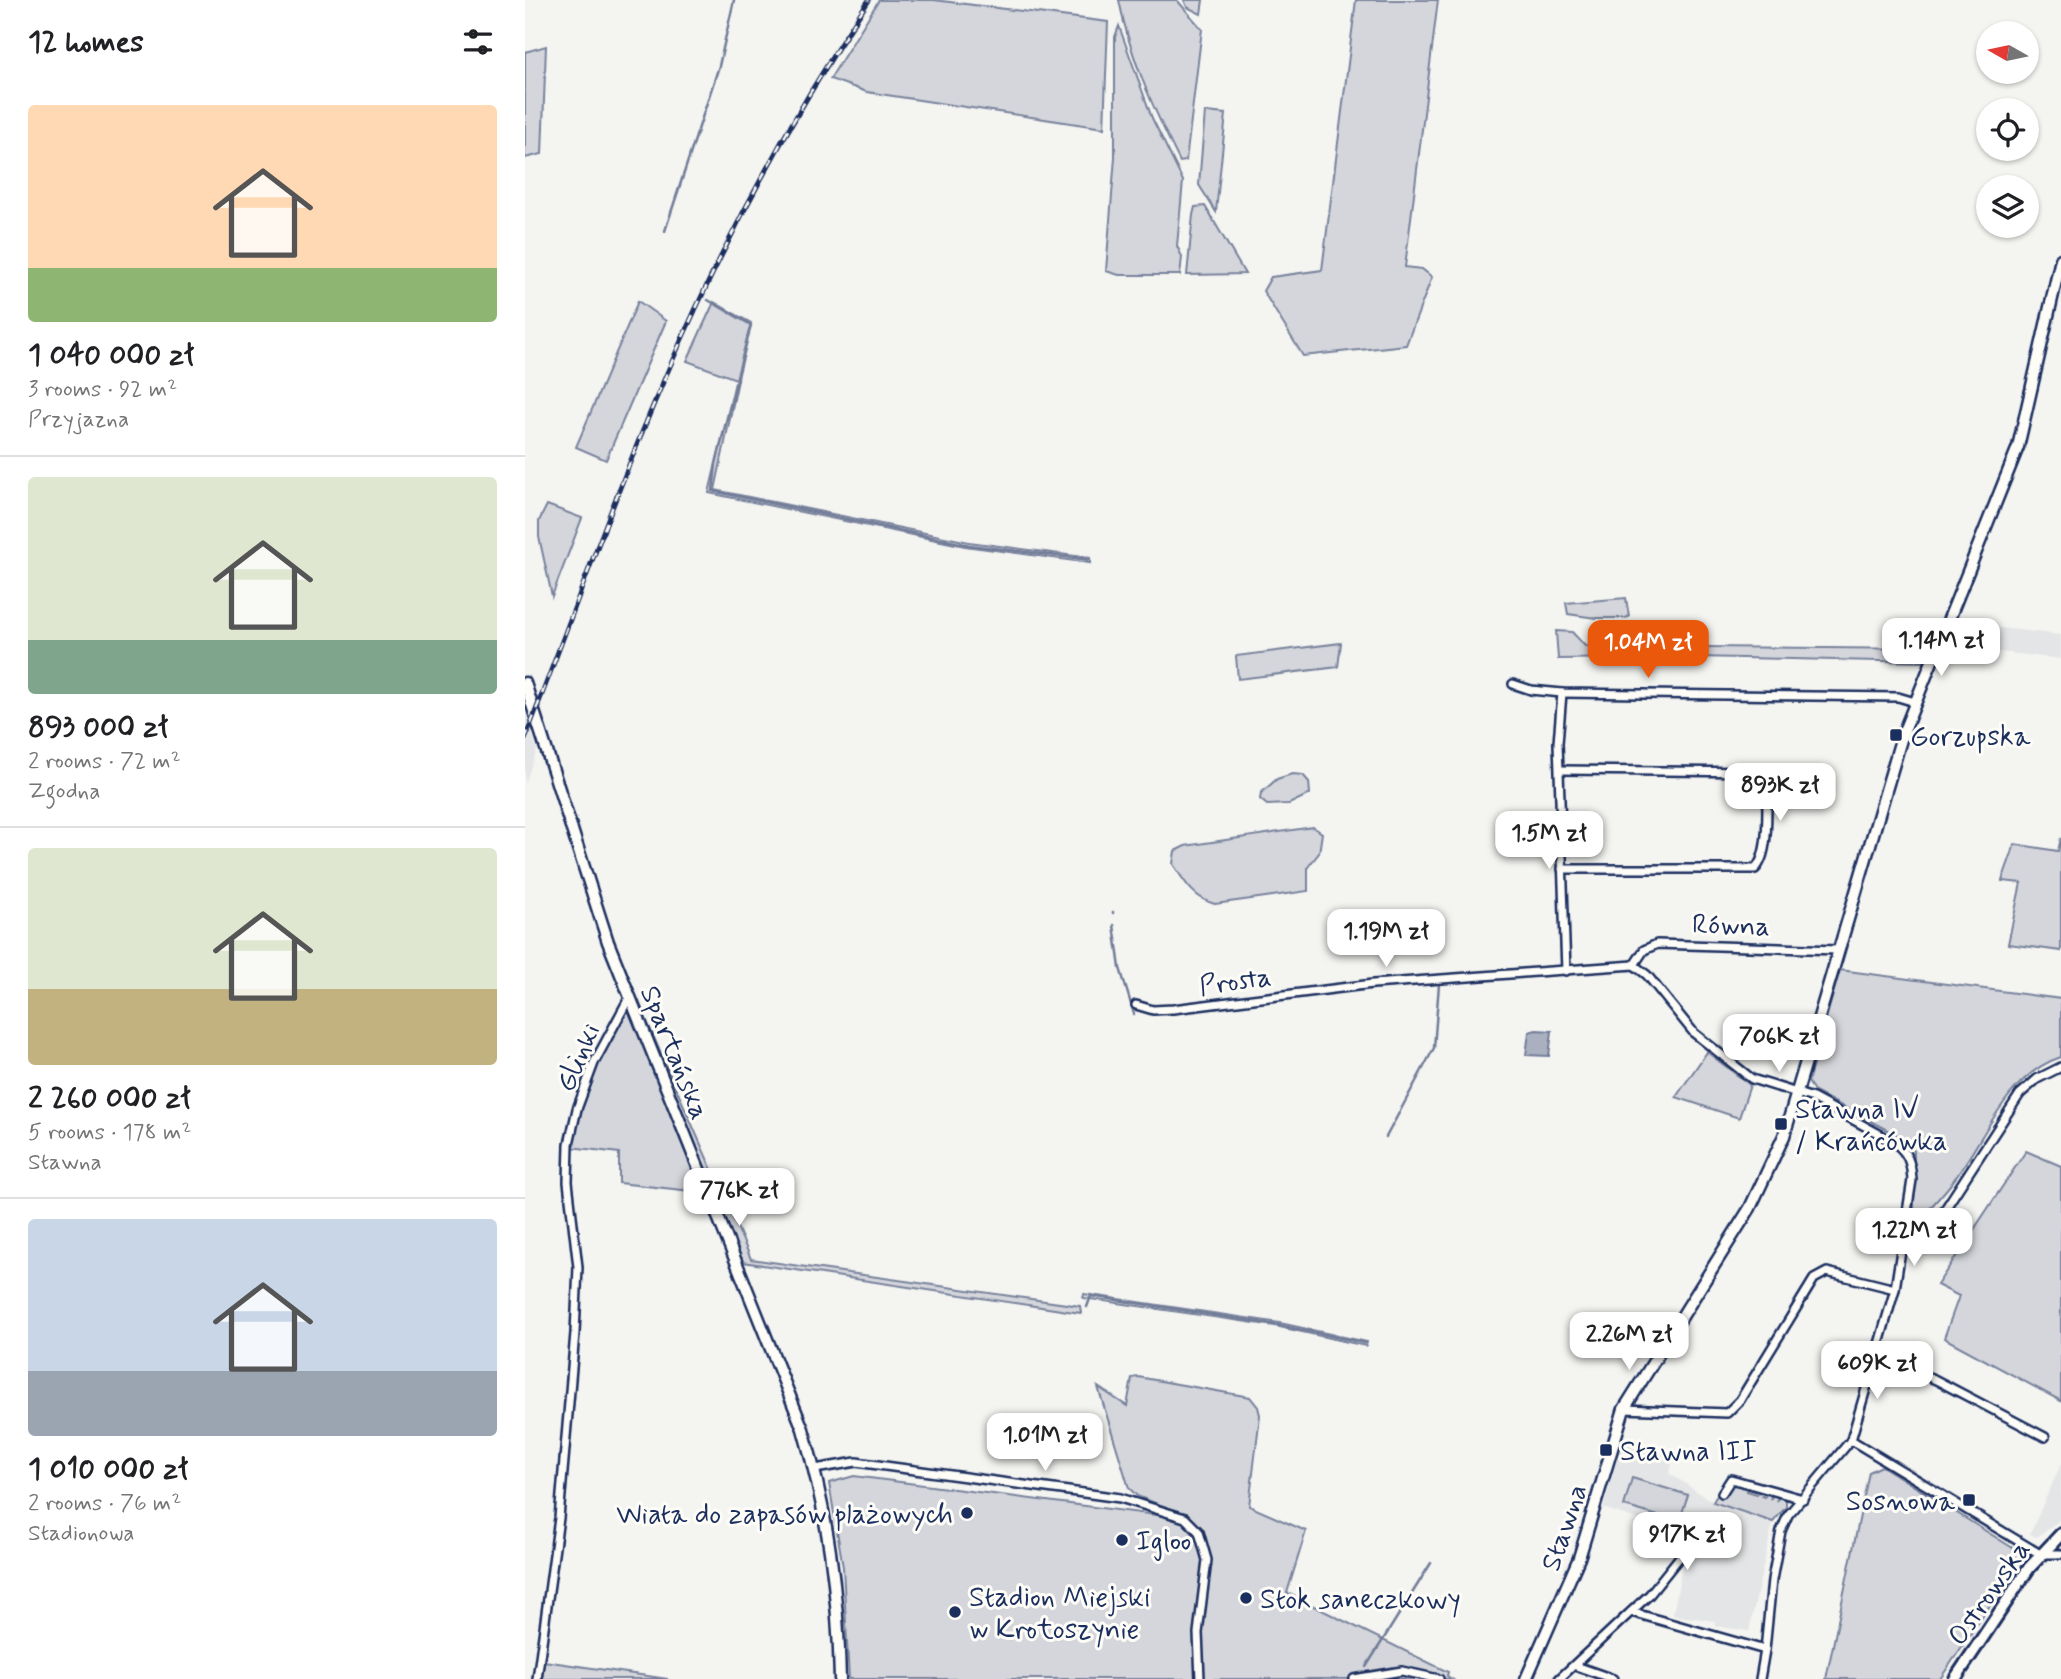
<!DOCTYPE html>
<html lang="en">
<head>
<meta charset="utf-8">
<style>
  body { margin:0; font-family:Mynerve,sans-serif; background:#f6f6f6; color:#202124; height:100vh; display:flex; flex-direction:column; font-size:26px; white-space:nowrap }
  * { box-sizing:border-box; margin:0 }
  p { font-size:23px; color:#757577 }
  .icon { flex:none; width:38px; height:38px; fill:none; stroke:currentColor; stroke-width:2; stroke-linecap:round; stroke-linejoin:round }
  .map { position:relative; flex:1; overflow:hidden }
  .sheet { display:flex; flex-direction:column; background:#fff; width:525px }
  .sheet>* { flex:none }
  .needle { width:46px; rotate:279deg }
  .buttons { position:absolute; left:1451px; top:21px; display:grid; gap:14px }
  .buttons a { display:grid; place-items:center; width:63px; height:63px; border-radius:50%; background:#fff; box-shadow:0 2px 5px #0004; font-size:35px }
  .price { position:absolute; translate:-50% -60px; padding:0 16px; border-radius:14px; background:#fff; color:#222; font-size:23px; line-height:46px; filter:drop-shadow(0 2px 4px #0008) }
  .price::after { content:''; position:absolute; left:50%; top:42px; width:21px; height:16px; margin-left:-10px; background:inherit; clip-path:polygon(0 0,100% 0,50% 100%) }
  .price.current { background:#ea580c; color:#fff }
  ul { padding:0; list-style:none }
  li { display:grid; align-content:center; gap:14px; height:371px; padding:0 28px }
  li+li { border-top:2px solid #e0e0e0 }
  li span { display:grid; place-items:center; height:217px; border-radius:7px; color:#555 }
  li>.icon { margin-inline-start:auto }
  span .icon { width:126px; height:126px; fill:#fffc; stroke-width:1 }
  li b { font-size:30px }
  h2 { display:flex; justify-content:space-between; align-items:center; height:84px; padding:0 28px; font-size:30px }
  main { display:flex; flex:1; min-height:0 }
  .map>svg:first-child { display:block }
  .built { fill:#e4e5e6 }
  .green { fill:#d4d6db; stroke:#78829c; stroke-width:2 }
  .water { fill:#aab0bf; stroke:#717c98; stroke-width:2 }
  .lines { fill:none; stroke-linecap:round; stroke-linejoin:round }
  .stream { stroke:#717c98; stroke-width:2.5 }
  .street-casing { stroke:#1b2f5e; stroke-width:12 }
  .secondary-casing { stroke:#1b2f5e; stroke-width:15 }
  .primary-casing { stroke:#1b2f5e; stroke-width:16 }
  .street { stroke:#fdfcf7; stroke-width:7 }
  .secondary { stroke:#fdfcf7; stroke-width:10 }
  .primary { stroke:#fdfcf7; stroke-width:10 }
  .rail-casing { stroke:#1b2f5e; stroke-width:5 }
  .rail { stroke:#fdfcf7; stroke-width:2.5; stroke-dasharray:8; stroke-linecap:butt }
  .poi-dot { fill:#1b2f5e; stroke:#fdfcf7; stroke-width:2.5 }
  .labels { text-anchor:middle; stroke-width:6; stroke-linejoin:round; paint-order:stroke }
  .poi-label { font-size:28px; fill:#1b2f5e; stroke:#fdfcf7; text-anchor:start }
  .street-label { font-size:28px; fill:#1b2f5e; stroke:#fdfcf7 }
</style>
</head>
<body>
<main>
<section class="sheet">
<h2>12 homes<svg class="icon" aria-label="filters" viewBox="0 0 24 24"><path d="M4 7h16M4 17h16"/><circle cx="9" cy="7" r="2"/><circle cx="15" cy="17" r="2"/></svg></h2>
<ul>
<li><span style="background:linear-gradient(#ffd9b3 75%,#8fb573 0)"><svg class="icon" aria-label="home" viewBox="0 0 24 24"><path d="M3 11l9-7 9 7M6 9v11h12V9"/></svg></span><div><b>1 040 000 zł</b><p>3 rooms · 92 m²</p><p>Przyjazna</p></div></li>
<li><span style="background:linear-gradient(#dfe7d0 75%,#7fa58c 0)"><svg class="icon" aria-label="home" viewBox="0 0 24 24"><path d="M3 11l9-7 9 7M6 9v11h12V9"/></svg></span><div><b>893 000 zł</b><p>2 rooms · 72 m²</p><p>Zgodna</p></div></li>
<li><span style="background:linear-gradient(#dfe7d0 65%,#c2b280 0)"><svg class="icon" aria-label="home" viewBox="0 0 24 24"><path d="M3 11l9-7 9 7M6 9v11h12V9"/></svg></span><div><b>2 260 000 zł</b><p>5 rooms · 178 m²</p><p>Stawna</p></div></li>
<li><span style="background:linear-gradient(#c9d6e8 70%,#9aa5b1 0)"><svg class="icon" aria-label="home" viewBox="0 0 24 24"><path d="M3 11l9-7 9 7M6 9v11h12V9"/></svg></span><div><b>1 010 000 zł</b><p>2 rooms · 76 m²</p><p>Stadionowa</p></div></li>
</ul>
</section>
<div class="map">
<svg width="1536" height="1679" viewBox="0 0 1536 1679">
  <rect width="100%" height="100%" fill="#f4f4f1"/>
  <filter id="ink" filterUnits="userSpaceOnUse"><feTurbulence type="fractalNoise" baseFrequency=".0143" numOctaves="2"/><feDisplacementMap in="SourceGraphic" scale="14" xChannelSelector="R" yChannelSelector="G"/><feConvolveMatrix kernelMatrix="1 2 1 2 8 2 1 2 1" color-interpolation-filters="sRGB"/></filter>
  <g filter="url(#ink)">
    <g class="built">
      <path d="M1432 623 1536 635V659L1422 646Z"/>
      <path d="M0 712 12 749 0 784Z"/>
      <path d="M1097 1442 1149 1458 1144 1473 1188 1502 1248 1522 1224 1631 1190 1626V1621L1148 1615 1158 1561 1172 1539 1078 1508Z"/>
      <path d="M1536 1464V1519L1512 1537 1505 1534Z"/>
    </g>
    <g class="green">
      <path d="M354 0H409L583 22 579 128 342 92 305 79Z"/>
      <path d="M594 0H652L677 29 661 161 655 162C629 110 605 58 594 0Z"/>
      <path d="M659 0H678L676 14 662 7Z"/>
      <path d="M831 0H913L880 267 897 269 907 277 881 345 778 356 738 291 746 277 797 270Z"/>
      <path d="M594 26 627 118 658 181 652 246 657 257 655 275H594L581 271 590 157V37Z"/>
      <path d="M21 46 17 154 0 158V52Z"/>
      <path d="M680 112 701 114 691 212 674 185Z"/>
      <path d="M680 206 720 274 662 275 668 215 670 207Z"/>
      <path d="M113 301 141 321 81 460 51 447Z"/>
      <path d="M189 302 226 323 211 379 162 361Z"/>
      <path d="M213 380 190 490 444 542 565 558V563L440 546 184 493 210 382Z"/>
      <path d="M22 505 57 518 27 596 14 537V521Z"/>
      <path d="M1101 598 1104 617 1100 618H1071L1043 614 1041 603Z"/>
      <path d="M1031 631 1047 632 1060 646 1403 649 1398 662 1172 657 1033 659Z"/>
      <path d="M816 643 813 667 713 679 711 656Z"/>
      <path d="M767 774 778 775 784 782 785 794 764 804 742 805 735 799 736 793 752 779Z"/>
      <path d="M788 827 797 833 794 853 783 867V891L690 904C669 899 659 881 648 864L650 851 660 846Z"/>
      <path d="M1536 838V951L1483 944 1496 883 1477 881 1490 844 1533 851Z"/>
      <path d="M1315 970 1536 999V1057C1480 1075 1459 1143 1425 1185 1414 1199 1401 1212 1389 1225V1151L1376 1137 1290 1092 1283 1082Z"/>
      <path d="M101 1008 104 1009 176 1192 94 1183V1153L45 1147C56 1097 77 1053 101 1008Z"/>
      <path d="M116 1008 226 1259 555 1306 556 1313 218 1262 115 1014Z"/>
      <path d="M1182 1052 1225 1085 1214 1118 1151 1097Z"/>
      <path d="M1501 1151 1536 1166V1401L1419 1338 1434 1296 1412 1285Z"/>
      <path d="M559 1294 755 1323 842 1342 841 1346 750 1326 558 1298Z"/>
      <path d="M613 1377 725 1397 733 1407 735 1415 724 1506 781 1531 762 1593 923 1672 922 1676 927 1679H324L318 1567 304 1483 329 1476 646 1517 659 1514 612 1496 604 1488 573 1387 602 1406 607 1378Z"/>
      <path d="M1357 1466 1499 1555 1415 1679H1301L1344 1472Z"/>
      <path d="M1107 1478 1163 1495 1154 1522 1099 1506Z"/>
      <path d="M1205 1485 1224 1486 1222 1491 1232 1494 1235 1489 1239 1490 1237 1496 1240 1497 1242 1491 1245 1492 1246 1499 1248 1493 1252 1494V1501L1255 1495 1261 1500V1507L1248 1522 1188 1502 1192 1495 1197 1497Z"/>
      <path d="M19 1661 143 1679H17Z"/>
    </g>
    <path class="water" d="M1011 1030 1027 1031 1024 1056 1001 1055 1004 1032Z"/>
    <g class="lines">
      <g class="stream">
        <path d="M140 231 194 66 209 0"/>
        <path d="M183 300 226 325 191 464 188 491 444 545 565 560"/>
        <path d="M588 912V913"/>
        <path d="M589 925 595 968 609 1014"/>
        <path d="M861 1137 909 1048 914 984"/>
        <path d="M562 1307 566 1296 753 1325 840 1343"/>
        <path d="M841 1667 906 1563"/>
      </g>
      <g class="street-casing">
        <g id="street">
          <path d="M988 684 1006 690 1037 693 1373 697 1390 702"/>
          <path d="M1037 693 1033 743 1041 971"/>
          <path d="M1036 770 1235 772 1242 779C1241 801 1246 854 1230 869H1037"/>
          <path d="M1109 965 1119 950 1132 944 1312 950"/>
          <path d="M611 1005 628 1010 648 1009 848 984 1109 965"/>
          <path d="M1379 1241 1399 1236 1411 1223 1495 1094 1512 1079 1536 1067"/>
          <path d="M1351 1355 1411 1380 1520 1437"/>
          <path d="M1099 1409 1202 1413 1215 1400 1289 1279 1302 1272 1370 1289"/>
          <path d="M1326 1440 1515 1554H1536"/>
          <path d="M290 1469 331 1462 595 1498 660 1518 674 1532 682 1560 673 1633 675 1679"/>
          <path d="M1197 1493 1206 1479 1278 1499"/>
          <path d="M1106 1612 1240 1650 1247 1580 1256 1531 1263 1515 1326 1440 1370 1289 1387 1180C1386 1162 1383 1153 1369 1142L1288 1098 1227 1079 1169 1033 1122 975 1109 965"/>
          <path d="M1051 1666 1088 1679"/>
          <path d="M12 1679 34 1518 50 1333 53 1267 43 1182 44 1144 52 1109 69 1063 104 998"/>
          <path d="M829 1679 877 1671 914 1679"/>
          <path d="M1034 1679 1125 1594 1169 1539"/>
          <path d="M1235 1679 1240 1650"/>
        </g>
      </g>
      <g class="secondary-casing">
        <g id="secondary">
          <path d="M0 683 83 942 278 1429C303 1514 313 1590 315 1679"/>
          <path d="M1001 1679 1054 1558 1099 1409 1225 1208 1259 1136 1377 736 1493 447 1536 259"/>
        </g>
      </g>
      <g class="primary-casing">
        <path id="primary" d="M1430 1679 1504 1568 1536 1534"/>
      </g>
      <use href="#street" class="street"/>
      <use href="#secondary" class="secondary"/>
      <use href="#primary" class="primary"/>
      <g class="rail-casing">
        <path id="rail" d="M0 739C47 617 90 493 142 373 198 243 265 118 344 0"/>
      </g>
      <use href="#rail" class="rail"/>
    </g>
  </g>
  <g class="poi-dot">
    <rect x="1364" y="728" width="14" height="14" rx="3.5"/>
    <rect x="1249" y="1117" width="14" height="14" rx="3.5"/>
    <rect x="1074" y="1443" width="14" height="14" rx="3.5"/>
    <rect x="1437" y="1493" width="14" height="14" rx="3.5"/>
    <circle cx="442" cy="1513" r="7"/>
    <circle cx="597" cy="1540" r="7"/>
    <circle cx="721" cy="1598" r="7"/>
    <circle cx="430" cy="1612" r="7"/>
  </g>
  <g class="labels">
    <g class="poi-label">
      <text x="1385" y="745">Gorzupska</text>
      <text x="1270" y="1118">Stawna IV<tspan x="1270" dy="32">/ Krańcówka</tspan></text>
      <text x="1095" y="1460">Stawna III</text>
      <text x="1430" y="1510" text-anchor="end">Sosnowa</text>
      <text x="428" y="1523" text-anchor="end">Wiata do zapasów plażowych</text>
      <text x="611" y="1550">Igloo</text>
      <text x="444" y="1606">Stadion Miejski<tspan x="444" dy="32">w Krotoszynie</tspan></text>
      <text x="735" y="1608">Stok saneczkowy</text>
    </g>
    <g class="street-label">
      <text transform="translate(1206 924) rotate(2)" y="10">Równa</text>
      <text transform="translate(710 980) rotate(-8)" y="10">Prosta</text>
      <text transform="translate(151 1052) rotate(68)" y="10">Spartańska</text>
      <text transform="translate(52 1057) rotate(-67)" y="10">Glinki</text>
      <text transform="translate(1038 1527) rotate(-71)" y="10">Stawna</text>
      <text transform="translate(1463 1592) rotate(-55)" y="10">Ostrowska</text>
    </g>
  </g>
</svg>
<div class="buttons">
<a><svg class="needle" viewBox="-14 -14 28 28"><path d="M0-13l5 13h-10z" fill="#e53935"/><path d="M0 13l5-13h-10z" fill="#757577"/></svg></a>
<a><svg class="icon" aria-label="locate" viewBox="0 0 24 24"><circle cx="12" cy="12" r="6"/><path d="M12 2v4M12 18v4M2 12h4M18 12h4"/></svg></a>
<a><svg class="icon" aria-label="layers" viewBox="0 0 24 24"><path d="M12 4l9 5-9 5-9-5zM3 14l9 5 9-5"/></svg></a>
</div>
<b class="price" style="left:1416px;top:678px">1.14M zł</b>
<b class="price current" style="left:1123px;top:680px">1.04M zł</b>
<b class="price" style="left:1255px;top:823px">893K zł</b>
<b class="price" style="left:1024px;top:871px">1.5M zł</b>
<b class="price" style="left:861px;top:969px">1.19M zł</b>
<b class="price" style="left:1254px;top:1074px">706K zł</b>
<b class="price" style="left:214px;top:1228px">776K zł</b>
<b class="price" style="left:1389px;top:1268px">1.22M zł</b>
<b class="price" style="left:1104px;top:1372px">2.26M zł</b>
<b class="price" style="left:1352px;top:1401px">609K zł</b>
<b class="price" style="left:520px;top:1473px">1.01M zł</b>
<b class="price" style="left:1162px;top:1572px">917K zł</b>
</div>
</main>
</body>
</html>
